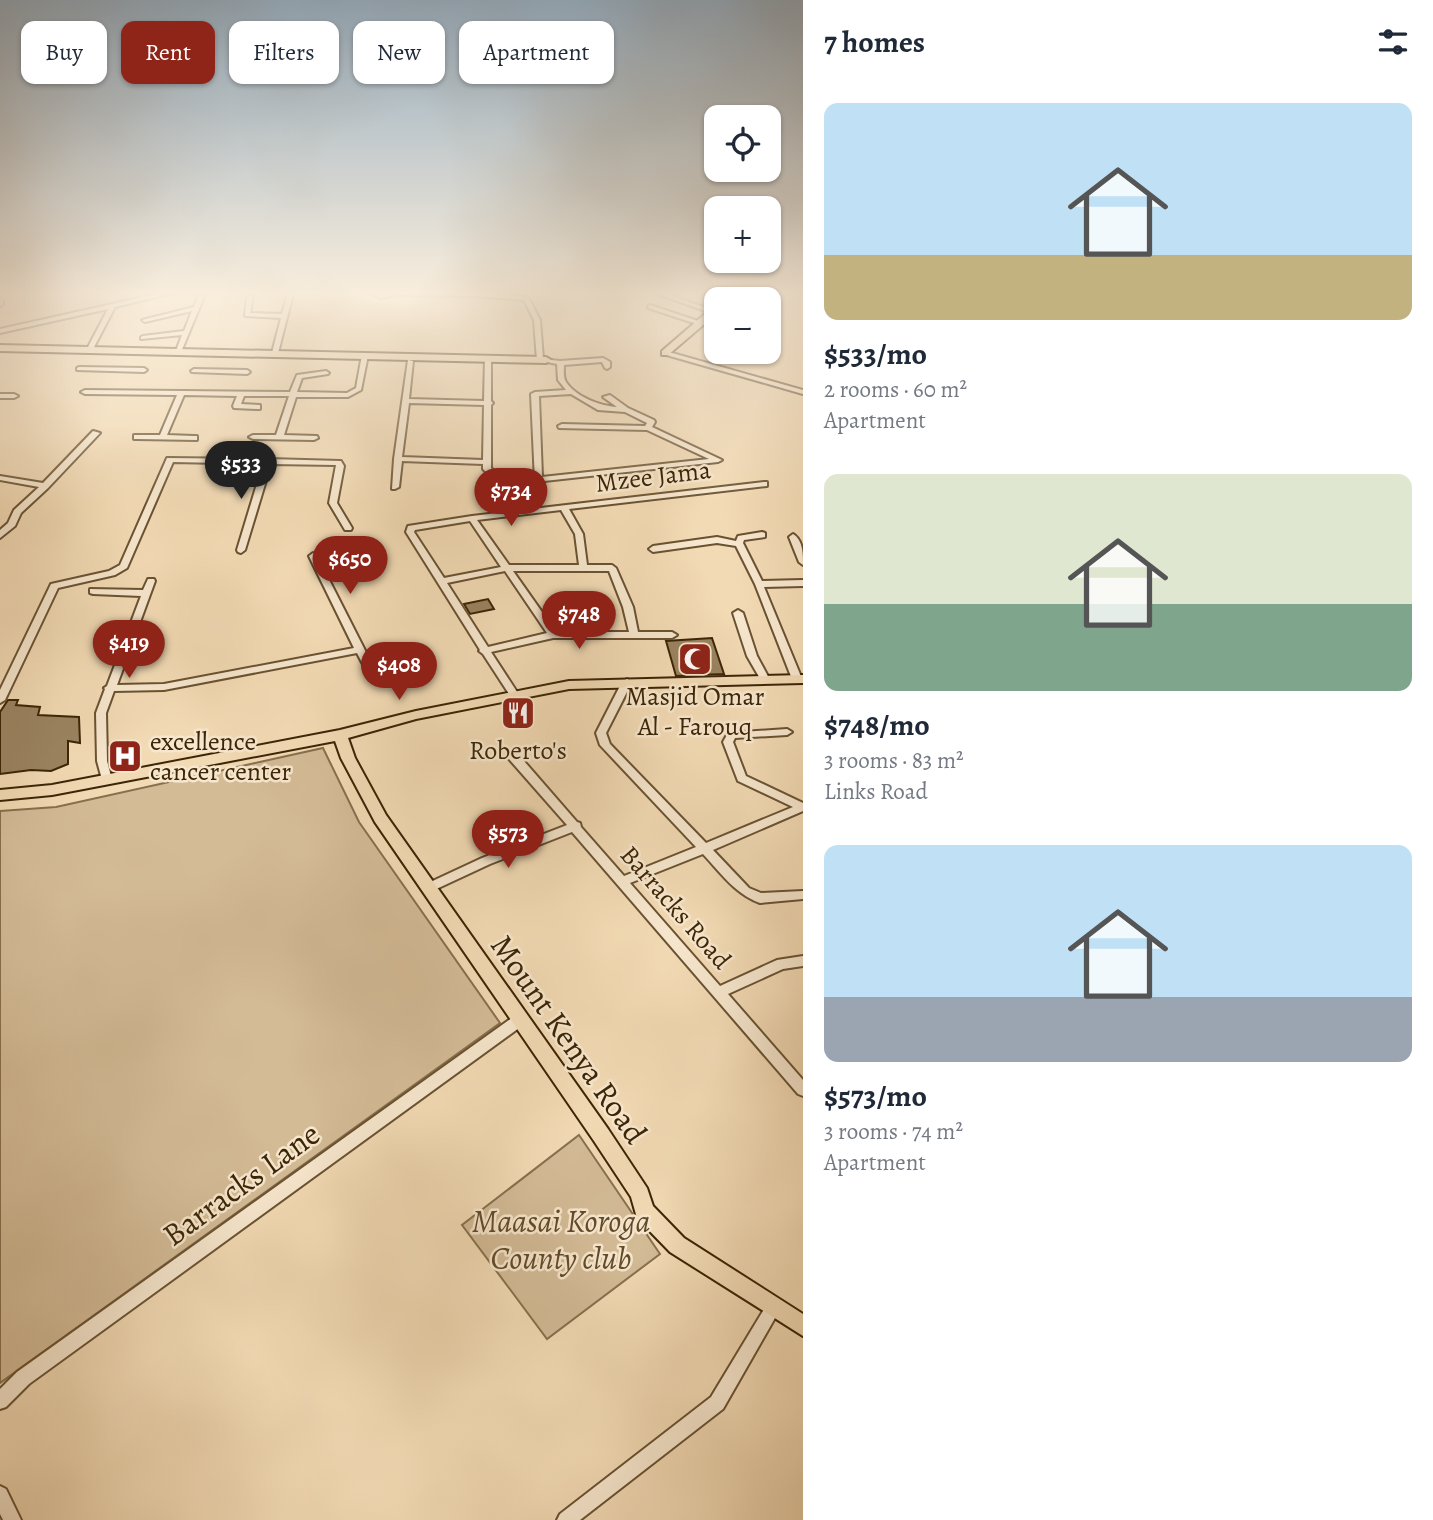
<!DOCTYPE html>
<html lang="en">
<head>
<meta charset="utf-8">
<style>
  body { margin:0; font-family:Alegreya,serif; background:#f6f6f7; color:#1f2937; height:100vh; display:flex; flex-direction:column; font-size:26px; white-space:nowrap }
  * { box-sizing:border-box; margin:0 }
  p { font-size:23px; color:#747a83 }
  .icon { flex:none; width:38px; height:38px; fill:none; stroke:currentColor; stroke-width:2; stroke-linecap:round; stroke-linejoin:round }
  .map { position:relative; flex:1; overflow:hidden }
  .sheet { display:flex; flex-direction:column; background:#fff; width:630px }
  .sheet>* { flex:none }
  .hud { position:absolute; left:21px; top:21px; width:665px; height:63px; display:flex; gap:14px }
  .tools { position:absolute; left:704px; top:105px; display:grid; gap:14px }
  .tools a { display:grid; place-items:center; width:77px; height:77px; border-radius:14px; background:#fff; box-shadow:0 2px 5px #0004; font-size:35px }
  .price { position:absolute; translate:-50% -60px; padding:0 16px; border-radius:24px; background:#8f2418; color:#fff; font-size:23px; line-height:46px; filter:drop-shadow(0 2px 4px #0008) }
  .price::after { content:''; position:absolute; left:50%; top:42px; width:21px; height:16px; margin-left:-10px; background:inherit; clip-path:polygon(0 0,100% 0,50% 100%) }
  .price.current { background:#222; color:#fff }
  ul { padding:0; list-style:none }
  li { display:grid; align-content:center; gap:14px; height:371px; padding:0 21px }
  li span { display:grid; place-items:center; height:217px; border-radius:14px; color:#555 }
  li>.icon { margin-inline-start:auto }
  span .icon { width:126px; height:126px; fill:#fffc; stroke-width:1 }
  li b { font-size:30px }
  h2 { display:flex; justify-content:space-between; align-items:center; height:84px; padding:0 21px; font-size:30px }
  .chip { padding:0 24px; border-radius:14px; background:#fff; box-shadow:0 2px 5px #0004; font-size:24px; line-height:63px }
  .chip.current { background:#8f2418; color:#fff }
  main { display:flex; flex:1; min-height:0 }
  .map>svg:first-child { display:block }
  .green { fill:#d3bb96; stroke:#87704e; stroke-width:2 }
  .building { fill:#9a8360; stroke:#3b2506; stroke-width:2 }
  .lines { fill:none; stroke-linecap:round; stroke-linejoin:round }
  .minor-casing { stroke:#695232; stroke-width:4 }
  .major-casing { stroke:#3b2506; stroke-width:4 }
  .minor { fill:#f7e7ce; fill-rule:evenodd }
  .major { fill:#f2dab4; fill-rule:evenodd }
  .labels { text-anchor:middle; stroke-width:5; stroke-linejoin:round; paint-order:stroke }
  .street-label { font-size:26px; fill:#3b2506; stroke:#f7e7ce }
  .poi-label { font-size:26px; fill:#3b2506; stroke:#f7e7ce }
  .near-street-label { font-size:32px; fill:#3b2506; stroke:#f7e7ce }
  .near-park-label { font-size:32px; font-style:italic; fill:#614a2a; stroke:#f7e7ce }
</style>
</head>
<body>
<main>
<div class="map">
<svg width="803" height="1520" viewBox="0 0 803 1520">
  <rect width="100%" height="100%" fill="#f2dab4"/>
  <filter id="stains"><feTurbulence type="fractalNoise" baseFrequency=".00286" numOctaves="4"/><feColorMatrix values="0 0 0 0 .2 0 0 0 0 .09 0 0 0 0 .02 0 0 0 .5 -.17"/></filter>
  <radialGradient id="worn" r=".72"><stop offset=".6" stop-color="#630" stop-opacity="0"/><stop offset="1" stop-color="#630" stop-opacity=".3"/></radialGradient>
  <g class="green">
    <path d="M323 748 359 822 500 1023 0 1383V811L56 807Z"/>
    <path d="M579 1135 660 1254 547 1339 462 1225Z"/>
  </g>
  <g class="building">
    <path d="M522 492H529L538 506 515 508 505 494Z"/>
    <path d="M488 599 494 609 470 614 464 604Z"/>
    <path d="M712 638 724 674 676 676 666 641Z"/>
    <path d="M8 700H18L16 705 40 707 38 715 79 717 80 743 68 741V764L51 771 31 770 0 774V712Z"/>
  </g>
  <g class="lines">
    <g class="minor-casing">
      <g id="minor">
        <path d="M166 292H177L115 307 93 349 90 351 87 349 108 309 0 333V329Z"/>
        <path d="M200 292H206L181 352 176 351 182 335 141 339V337L143 336 184 331 192 311 145 322 142 320 194 307Z"/>
        <path d="M369 292C373 292 394 294 396 295L380 298Z"/>
        <path d="M400 292H475L528 297 540 320 543 359 560 361 603 358 610 362V367L607 369 605 368 602 362 564 365C564 371 563 377 566 382 576 397 600 406 617 407L603 397 610 395 628 408 654 420 655 422 652 427 722 460 718 462 535 482 531 394 535 392 566 390 558 380 557 364 537 360 534 320 524 300 475 296 398 295V293ZM571 394 598 410 625 412 647 423 645 426 562 424 558 426 559 428 647 430 709 459 542 477 539 396Z"/>
        <path d="M652 292H661L715 311 716 313H711Z"/>
        <path d="M288 293 293 294 278 353 275 355 272 353 281 318 245 316 247 297 250 295 253 297 250 313 282 314Z"/>
        <path d="M0 299 3 301V304L0 306Z"/>
        <path d="M650 305 701 322 702 323 697 324 648 308V306Z"/>
        <path d="M665 351 803 390V394L663 354 662 353Z"/>
        <path d="M365 353 368 355 361 390 348 397H296L284 435 317 436 318 438 314 440 253 439 249 437 253 435H276L289 396H244L241 404 260 405V409H257L234 408 233 406 237 396 184 395 167 435 194 436H197V440L137 439H134V435H160L177 395 85 394 81 392 85 390 290 392 297 375 326 371 329 373 328 374 302 378 297 392 347 393 356 388 362 355Z"/>
        <path d="M488 356 491 358V401L493 403 491 405V468L494 471 518 472V476L489 475 483 469V464L402 461 399 487 395 489H392L394 459 408 360 413 361 409 399 484 401 485 358ZM409 403 484 405 483 460 402 457Z"/>
        <path d="M79 367 144 368 147 370 144 372 77 370V368Z"/>
        <path d="M194 369 247 370 250 372 247 374 192 372 191 371Z"/>
        <path d="M0 394H14L18 396 14 398H0Z"/>
        <path d="M93 431 100 433 48 488 21 513 15 526 0 538V530L8 523 14 510 39 487 0 480V476L43 483Z"/>
        <path d="M167 458 268 459 341 461 344 466 337 503 352 528 351 530H345L329 503 336 465 271 464 245 550 241 553 238 552 237 550 263 464 173 462 127 568 115 575 58 588 5 700 0 703V690L50 586 51 584 109 571 120 565Z"/>
        <path d="M764 482H767V486L569 509 583 534 587 565H612L616 568 633 607 638 632H672L677 635 672 638H553L491 652 519 695 514 698 511 697 483 654 479 651 480 650 406 532 408 526 472 516ZM561 510 575 534 579 565H509L477 520ZM470 521 501 567 444 578 414 532 415 530ZM505 571 547 633 488 647 447 583ZM513 571H609L623 607 629 632H556Z"/>
        <path d="M762 532 765 533V537L744 540 743 543 762 581 803 580V586L764 587 802 679 797 682 792 679 755 584 736 546 717 543 653 552 649 549 653 546 717 537 736 541 738 536Z"/>
        <path d="M793 534C803 540 803 554 803 565L799 562 789 537Z"/>
        <path d="M313 553 317 556 379 678 377 680H371L357 653 164 690 114 691 106 713 107 761 112 780 111 783H103L97 761 96 713 105 689 104 688 107 686 141 596 93 594 90 593V589L143 590 148 579H154L155 581 117 685 164 684 354 648 309 556Z"/>
        <path d="M738 610 743 613 757 656 770 680 768 682H762L747 656 733 613Z"/>
        <path d="M627 679 632 682 606 733 610 744 706 843 793 807 738 781 723 742 728 733 787 729 792 732 787 735 735 738 733 742 746 776 803 803V811L713 850 749 888 761 893 803 891V899L760 903C735 894 720 872 703 854L630 883 720 986 777 960 803 956V966L783 969 728 994 803 1080V1096L798 1094 572 832 490 864 432 891H424L422 888 424 885 482 858 567 825 509 759 508 756 509 753H517L577 822 580 823 581 827 624 876 696 847 600 745 596 733 622 682Z"/>
        <path d="M521 1014 526 1015 527 1019 526 1023 29 1384 6 1407 0 1409V1389L17 1372 516 1015Z"/>
        <path d="M774 1298 779 1301 782 1306 779 1311 723 1409 580 1520H557L560 1514 711 1397 769 1301Z"/>
        <path d="M0 1486 6 1489 21 1520H3L0 1514Z"/>
      </g>
    </g>
    <g class="major-casing">
      <g id="major">
        <path d="M731 292H740L732 299H723Z"/>
        <path d="M713 307H716V314L668 355H662V351Z"/>
        <path d="M0 345 546 357 551 360 546 363 0 351Z"/>
        <path d="M803 675V683L569 689 416 719 348 738 355 758 386 815 608 1129 647 1188 653 1206 684 1238 803 1314V1336L670 1252 637 1218 631 1197 594 1141 375 822 341 758 335 741 52 795 0 800V790L52 785 340 730 416 711 569 681Z"/>
      </g>
    </g>
    <use href="#minor" class="minor"/>
    <use href="#major" class="major"/>
  </g>
  <linearGradient id="sky" x2="0" y2="1"><stop stop-color="#93aabc"/><stop offset="0.58" stop-color="#f9eedd"/><stop offset="1" stop-color="#f9eedd" stop-opacity="0"/></linearGradient>
  <rect width="803" height="505" fill="url(#sky)"/>
  <defs>
    <g id="mosque-square" transform="scale(1.75)"><rect x="-9" y="-9" width="18" height="18" rx="4" fill="#8f2418" stroke="#f7e7ce"/><path d="M3.5-4.9A6 6 0 1 0 3.5 4.9A5 5 0 1 1 3.5-4.9Z" fill="#fff"/></g>
    <g id="restaurant-square" transform="scale(1.75)"><rect x="-9" y="-9" width="18" height="18" rx="4" fill="#8f2418" stroke="#f7e7ce"/><path d="M-5-6h1v4h1v-4h1v4h1v-4h1v5L-1.5 .5V6h-2V.5L-5-1ZM5-6V6H3V1.5H1.5Q1.5-4 5-6Z" fill="#fff"/></g>
    <g id="hospital-square" transform="scale(1.75)"><rect x="-9" y="-9" width="18" height="18" rx="4" fill="#8f2418" stroke="#f7e7ce"/><path d="M-5-5h3v3.5h4V-5h3V5h-3V1.5h-4V5h-3Z" fill="#fff"/></g>
  </defs>
  <g fill-rule="evenodd">
    <use href="#mosque-square" x="695" y="659"/>
    <use href="#restaurant-square" x="518" y="713"/>
    <use href="#hospital-square" x="125" y="756"/>
  </g>
  <g class="labels">
    <g class="street-label">
      <text transform="translate(653 476) rotate(-7)" y="9">Mzee Jama</text>
      <text transform="translate(676 907) rotate(49)" y="9">Barracks Road</text>
    </g>
    <g class="poi-label">
      <text x="695" y="705">Masjid Omar<tspan x="695" dy="30">Al - Farouq</tspan></text>
      <text x="150" y="750" text-anchor="start">excellence<tspan x="150" dy="30">cancer center</tspan></text>
      <text x="518" y="759">Roberto's</text>
    </g>
    <g class="near-street-label">
      <text transform="translate(569 1039) rotate(55)" y="11">Mount Kenya Road</text>
      <text transform="translate(241 1184) rotate(-36)" y="11">Barracks Lane</text>
    </g>
    <g class="near-park-label">
      <text x="561" y="1232">Maasai Koroga<tspan x="561" dy="37">County club</tspan></text>
    </g>
  </g>
  <rect width="100%" height="100%" filter="url(#stains)"/>
  <rect width="100%" height="100%" fill="url(#worn)"/>
</svg>
<div class="tools">
<a><svg class="icon" aria-label="locate" viewBox="0 0 24 24"><circle cx="12" cy="12" r="6"/><path d="M12 2v4M12 18v4M2 12h4M18 12h4"/></svg></a>
<a>+</a>
<a>−</a>
</div>
<b class="price current" style="left:241px;top:501px">$533</b>
<b class="price" style="left:511px;top:528px">$734</b>
<b class="price" style="left:350px;top:596px">$650</b>
<b class="price" style="left:579px;top:651px">$748</b>
<b class="price" style="left:129px;top:680px">$419</b>
<b class="price" style="left:399px;top:702px">$408</b>
<b class="price" style="left:508px;top:870px">$573</b>
<div class="hud">
<a class="chip">Buy</a>
<a class="chip current">Rent</a>
<a class="chip">Filters</a>
<a class="chip">New</a>
<a class="chip">Apartment</a>
</div>
</div>
<section class="sheet">
<h2>7 homes<svg class="icon" aria-label="filters" viewBox="0 0 24 24"><path d="M4 7h16M4 17h16"/><circle cx="9" cy="7" r="2"/><circle cx="15" cy="17" r="2"/></svg></h2>
<ul>
<li><span style="background:linear-gradient(#bfe0f5 70%,#c2b280 0)"><svg class="icon" aria-label="home" viewBox="0 0 24 24"><path d="M3 11l9-7 9 7M6 9v11h12V9"/></svg></span><div><b>$533/mo</b><p>2 rooms · 60 m²</p><p>Apartment</p></div></li>
<li><span style="background:linear-gradient(#dfe7d0 60%,#7fa58c 0)"><svg class="icon" aria-label="home" viewBox="0 0 24 24"><path d="M3 11l9-7 9 7M6 9v11h12V9"/></svg></span><div><b>$748/mo</b><p>3 rooms · 83 m²</p><p>Links Road</p></div></li>
<li><span style="background:linear-gradient(#bfe0f5 70%,#9aa5b1 0)"><svg class="icon" aria-label="home" viewBox="0 0 24 24"><path d="M3 11l9-7 9 7M6 9v11h12V9"/></svg></span><div><b>$573/mo</b><p>3 rooms · 74 m²</p><p>Apartment</p></div></li>
</ul>
</section>
</main>
</body>
</html>
